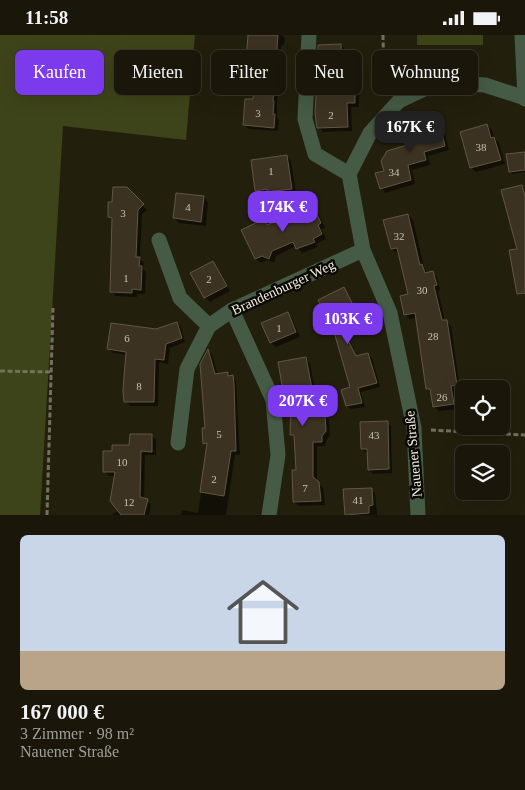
<!DOCTYPE html>
<html lang="de">
<head>
<meta charset="utf-8">
<style>
  body { margin:0; font-family:"Times New Roman",serif; background:#272418; color:#f1f3f6; height:100vh; display:flex; flex-direction:column; font-size:19px; white-space:nowrap }
  * { box-sizing:border-box; margin:0 }
  p { font-size:16px; color:#9f9f9c }
  .icon { flex:none; width:28px; height:28px; fill:none; stroke:currentColor; stroke-width:2; stroke-linecap:round; stroke-linejoin:round }
  .map { position:relative; height:480px; overflow:hidden }
  .details { display:flex; flex-direction:column; background:#1a170a; flex:1 }
  .details>* { flex:none }
  .guide { position:absolute; left:15px; top:15px; width:495px; height:45px; display:flex; gap:10px }
  .tools { position:absolute; left:455px; top:345px; display:grid; gap:10px }
  .tools a { display:grid; place-items:center; width:55px; height:55px; border-radius:8px; background:#1a170a; box-shadow:0 5px 20px #0002,0 0 0 1px #38362b; font-size:25px }
  .price { position:absolute; translate:-50% -42px; padding:0 11px; border-radius:10px; background:#7c3aed; color:#fff; font-size:16px; line-height:32px; filter:drop-shadow(0 1px 2px #0008) }
  .price::after { content:''; position:absolute; left:50%; top:30px; width:15px; height:11px; margin-left:-8px; background:inherit; clip-path:polygon(0 0,100% 0,50% 100%) }
  .price.on { background:#222; color:#fff }
  ul { padding:0; list-style:none }
  li { display:grid; align-content:center; gap:10px; height:265px; padding:0 20px }
  li+li { border-top:1px solid #38362b }
  li span { display:grid; place-items:center; height:155px; border-radius:8px; color:#555 }
  li>.icon { margin-inline-start:auto }
  span .icon { width:90px; height:90px; fill:#fffc; stroke-width:1 }
  li b { font-size:21px }
  .chip { padding:0 18px; border-radius:8px; background:#1a170a; box-shadow:0 5px 20px #0002,0 0 0 1px #38362b; font-size:18px; line-height:45px }
  .chip.on { background:#7c3aed; color:#fff }
  .status { display:flex; justify-content:space-between; align-items:center; height:35px; padding:0 25px; background:#1a170a; direction:ltr }
  .status svg { height:14px; fill:currentColor }
  .map>svg:first-child { display:block }
  .green { fill:#3e4419 }
  .shadow { fill:#0007 }
  .building { fill:#3c3222; stroke:#625645 }
  .lines { fill:none; stroke-linecap:round; stroke-linejoin:round }
  .path { stroke:#747061; stroke-width:3; stroke-dasharray:5 2.5; stroke-linecap:butt }
  .minor { stroke:#455b45; stroke-width:15 }
  .labels { text-anchor:middle; stroke-width:5; stroke-linejoin:round; paint-order:stroke }
  .number-label { font-size:11px; fill:#c5c1b4 }
  .street-label { font-size:14px; fill:#f3f1e5; stroke:#0b0903 }
</style>
</head>
<body>
<div class="status"><b>11:58</b><svg viewBox="0 0 49 12"><path d="M0 12V9h3v3zM5 12V6h3v6zM10 12V3h3v9zM15 12V0h3v12zM26 1h20v11H26zM47 4h2v5h-2z"/></svg></div>
<div class="map">
<svg width="525" height="480" viewBox="0 0 525 480">
  <rect width="100%" height="100%" fill="#231f0d"/>
  <g class="green">
    <path d="M0 0H195L186 105 63 91 40 480H0Z"/>
    <rect x="417" y="0" width="66" height="10"/>
  </g>
  <g class="shadow">
    <path d="M250 0H282L285 3 284 9 281 11 279 35 277 70V83L279 85 278 96 249 94 244 90 254 66 257 29H252L248 24Z"/>
    <path d="M341 10 345 14 347 48H354L359 52V72H351L352 96 323 97 319 92Z"/>
    <path d="M438 87 443 92 449 115 428 121 430 130 412 135 415 149 385 158 381 153 385 137 418 103Z"/>
    <path d="M487 90 492 95 494 103 499 108 505 129 476 137 471 132Z"/>
    <path d="M525 118V137L512 139 510 137Z"/>
    <path d="M287 121 291 126 296 158 273 161 271 159 261 160 256 155Z"/>
    <path d="M126 153 147 175 142 179 140 225 144 228 143 234 146 237 145 259H137V262L116 261 111 256 113 186 109 182 114 169Z"/>
    <path d="M203 162 208 167 206 191 179 188 174 183Z"/>
    <path d="M313 173 317 177 325 192 322 195 326 204 316 209 318 212 302 218 296 211 276 221 274 228 267 225 261 228 256 224 243 196 264 185 268 190Z"/>
    <path d="M408 180 413 185 424 232 428 239 433 238 437 242 440 255 438 256 445 286 451 291 460 355H455L458 374 439 376 434 372 432 359 427 354 416 283 410 284 405 280 401 262 409 260 399 217 397 218 392 214Z"/>
    <path d="M213 227 217 232 230 256 210 267 205 262Z"/>
    <path d="M343 254 347 258 364 290 345 298 357 322 368 319 372 323 380 352 361 357 365 372 351 374 347 371 351 353 335 296Z"/>
    <path d="M287 278 292 283 300 302 276 312 271 308 263 289Z"/>
    <path d="M177 288 181 292 185 307 170 313 168 329 159 327 158 371H130L126 367 127 320 113 318 109 314Z"/>
    <path d="M208 316 212 320 218 340 228 338 236 346 240 420H235L226 480H181L182 475 198 478 208 412 204 408 206 394Z"/>
    <path d="M305 323 310 328 320 381H325L329 385 330 400 326 406 325 411H317V447L323 453 325 470 299 471 294 467 297 437 296 404 291 399 292 364 290 365 285 360Z"/>
    <path d="M387 387 391 391 392 438 373 439 369 435 368 418H366L362 414Z"/>
    <path d="M152 401 156 405V420H145L144 464 151 469 149 480H111L119 476 115 441H109L104 436 113 417 131 411Z"/>
    <path d="M371 454 375 458 377 480H346L345 456Z"/>
  </g>
  <g class="building">
    <path d="M248 0H278L273 66H274L273 79H275L274 93 243 90 245 64H253L256 26 246 25Z"/>
    <path d="M341 9 343 47H355V68H347L348 92 317 93 315 78 316 60H317L318 10Z"/>
    <path d="M427 80 439 86 445 111 424 117 426 125 408 130 411 145 380 154 375 138 384 136 381 126 387 116 410 109 409 104 417 102 414 92 420 82Z"/>
    <path d="M487 89 491 103 494 102 501 125 470 133 460 97Z"/>
    <path d="M525 117V135L509 137 506 119Z"/>
    <path d="M287 120 292 154 267 157V154L255 156 251 125Z"/>
    <path d="M522 150 525 162V258L517 259 509 215 517 214 501 155Z"/>
    <path d="M113 152H127L144 169 138 175 136 222H140L139 231H142L141 255 132 254V258L110 257 112 183 108 182V167H112Z"/>
    <path d="M176 158 204 161 201 187 173 183Z"/>
    <path d="M313 171 321 188 318 190 322 199 313 204 315 207 296 214 293 207 272 216 269 224 262 221 255 224 241 195 264 184 267 190Z"/>
    <path d="M408 179 420 230 422 229 425 238 433 236 437 250 434 251 442 285H447L457 350 451 351 454 369 433 372 430 354H426L415 278 404 280 400 261 408 259 397 213 391 214 383 185Z"/>
    <path d="M213 226 227 251 204 263 190 238Z"/>
    <path d="M344 252 361 286 342 294 356 321 368 318 377 348 358 353 362 368 346 371 341 355 350 352 334 297 318 265Z"/>
    <path d="M288 277 296 297 270 308 261 288Z"/>
    <path d="M177 287 182 303 166 309 164 325 155 324 154 367H124L123 355 126 317 107 314 111 288 156 294Z"/>
    <path d="M208 314 215 339 228 337V341L233 340 234 349 236 416H231L224 461 200 457 207 408 203 409 202 393H205L200 329Z"/>
    <path d="M306 322 317 380 325 379 326 396 322 401V407H313V442L319 447 321 466 293 467 292 435H296L294 400H290L291 359 284 361 278 327Z"/>
    <path d="M388 386 389 434 368 435 367 414H361L360 387Z"/>
    <path d="M130 399H152V417L141 416 140 462 148 464 144 480H121L110 466 115 437H103V416H112V410H129Z"/>
    <path d="M372 453 373 470 369 471V478L345 480 343 454Z"/>
  </g>
  <g class="lines">
    <g class="path">
      <path d="M383 0 384 52 386 57"/>
      <path d="M0 336 52 337"/>
      <path d="M431 395 525 400"/>
      <path d="M47 480 53 273"/>
    </g>
    <g class="minor">
      <path d="M309 0 305 84 315 119 349 139"/>
      <path d="M522 0 525 64"/>
      <path d="M159 205 180 263 209 291"/>
      <path d="M232 275 273 365 278 420 269 480"/>
      <path d="M178 408 187 334 209 291 232 275 363 215"/>
      <path d="M418 480 414 393 390 278 363 215 349 139 370 98 399 66 439 47 485 50 525 63"/>
    </g>
  </g>
  <g class="labels">
    <g class="number-label">
      <text x="258" y="82">3</text>
      <text x="331" y="84">2</text>
      <text x="481" y="116">38</text>
      <text x="271" y="140">1</text>
      <text x="394" y="141">34</text>
      <text x="188" y="176">4</text>
      <text x="123" y="182">3</text>
      <text x="399" y="205">32</text>
      <text x="126" y="247">1</text>
      <text x="209" y="248">2</text>
      <text x="422" y="259">30</text>
      <text x="279" y="297">1</text>
      <text x="433" y="305">28</text>
      <text x="127" y="307">6</text>
      <text x="139" y="355">8</text>
      <text x="442" y="366">26</text>
      <text x="219" y="403">5</text>
      <text x="374" y="404">43</text>
      <text x="122" y="431">10</text>
      <text x="214" y="448">2</text>
      <text x="305" y="457">7</text>
      <text x="358" y="469">41</text>
      <text x="129" y="471">12</text>
    </g>
    <g class="street-label">
      <text transform="translate(283 252) rotate(-25)" y="5">Brandenburger Weg</text>
      <text transform="translate(413 419) rotate(-95)" y="5">Nauener Straße</text>
    </g>
  </g>
</svg>
<div class="tools">
<a><svg class="icon" aria-label="locate" viewBox="0 0 24 24"><circle cx="12" cy="12" r="6"/><path d="M12 2v4M12 18v4M2 12h4M18 12h4"/></svg></a>
<a><svg class="icon" aria-label="layers" viewBox="0 0 24 24"><path d="M12 4l9 5-9 5-9-5zM3 14l9 5 9-5"/></svg></a>
</div>
<b class="price on" style="left:410px;top:118px">167K €</b>
<b class="price" style="left:283px;top:198px">174K €</b>
<b class="price" style="left:348px;top:310px">103K €</b>
<b class="price" style="left:303px;top:392px">207K €</b>
<div class="guide">
<a class="chip on">Kaufen</a>
<a class="chip">Mieten</a>
<a class="chip">Filter</a>
<a class="chip">Neu</a>
<a class="chip">Wohnung</a>
</div>
</div>
<section class="details">
<ul>
<li><span style="background:linear-gradient(#c9d6e8 75%,#b9a48a 0)"><svg class="icon" aria-label="home" viewBox="0 0 24 24"><path d="M3 11l9-7 9 7M6 9v11h12V9"/></svg></span><div><b>167 000 €</b><p>3 Zimmer · 98 m²</p><p>Nauener Straße</p></div></li>
</ul>
</section>
</body>
</html>
